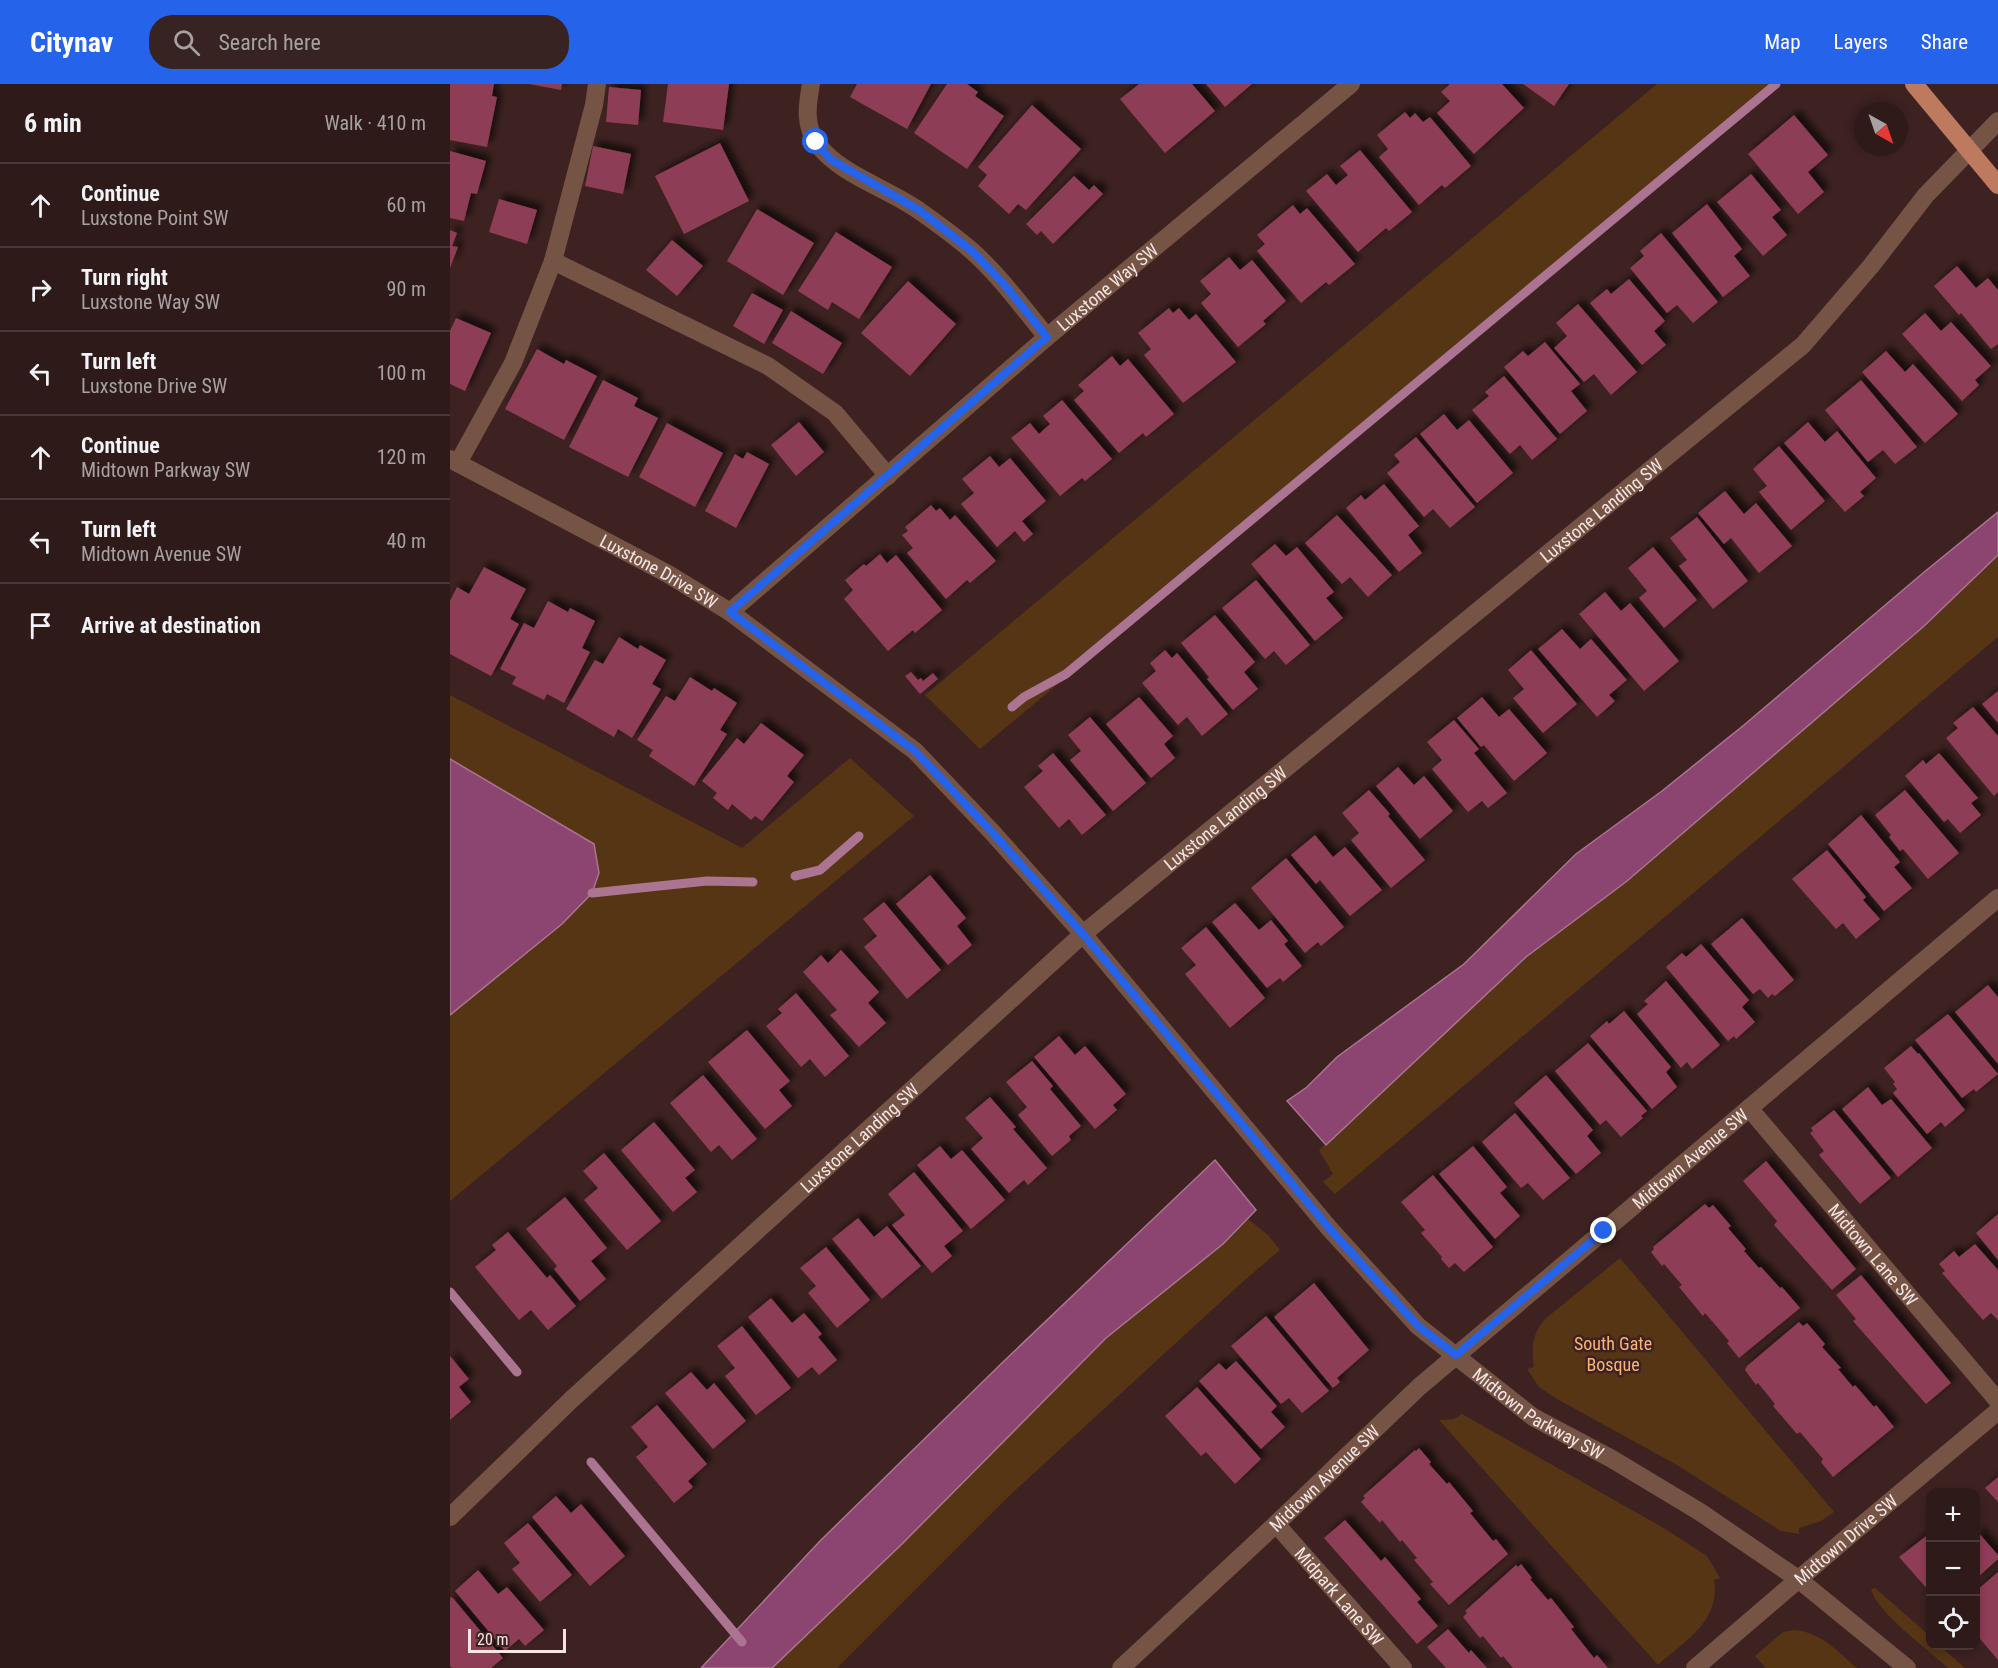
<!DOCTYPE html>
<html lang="en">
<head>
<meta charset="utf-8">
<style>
	body { margin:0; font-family:"Roboto Condensed",sans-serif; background:#362322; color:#f1f3f6 }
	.controls { position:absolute; right:18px; bottom:18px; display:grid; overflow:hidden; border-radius:12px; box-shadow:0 3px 9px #0003 }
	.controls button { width:54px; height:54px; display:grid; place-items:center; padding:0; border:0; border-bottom:2px solid #493838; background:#2e1a19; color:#f1f3f6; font:30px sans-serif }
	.compass { position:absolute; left:1404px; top:18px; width:54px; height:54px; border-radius:50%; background:#2e1a19; box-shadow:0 3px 9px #0003; rotate:140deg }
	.scale { position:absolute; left:18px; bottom:15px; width:98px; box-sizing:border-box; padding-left:6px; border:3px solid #f7e5e3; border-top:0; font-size:16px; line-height:21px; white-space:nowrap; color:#f7e5e3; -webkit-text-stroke:4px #3d2221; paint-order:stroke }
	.stop { position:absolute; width:18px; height:18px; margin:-14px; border:4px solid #2563eb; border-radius:50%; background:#fff }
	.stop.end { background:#2563eb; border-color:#fff; box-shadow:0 2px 6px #0008 }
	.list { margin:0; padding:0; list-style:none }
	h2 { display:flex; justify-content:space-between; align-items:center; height:78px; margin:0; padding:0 24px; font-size:26px }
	h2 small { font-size:20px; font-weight:400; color:#a7a1a2 }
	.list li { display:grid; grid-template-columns:39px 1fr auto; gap:18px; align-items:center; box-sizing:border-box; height:84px; padding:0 24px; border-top:2px solid #493838 }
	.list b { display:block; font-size:22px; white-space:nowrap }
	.list p { margin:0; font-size:20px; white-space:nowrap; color:#a7a1a2 }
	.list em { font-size:20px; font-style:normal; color:#a7a1a2 }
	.icon { flex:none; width:33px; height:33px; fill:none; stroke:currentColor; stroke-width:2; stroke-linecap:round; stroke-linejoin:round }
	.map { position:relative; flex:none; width:1548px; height:1584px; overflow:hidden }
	header { display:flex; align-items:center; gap:36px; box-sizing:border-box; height:84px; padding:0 30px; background:#2563eb; color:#fff }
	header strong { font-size:28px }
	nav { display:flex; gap:33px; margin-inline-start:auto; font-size:21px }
	.search { width:420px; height:54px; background:#362322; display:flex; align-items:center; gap:15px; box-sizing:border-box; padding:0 21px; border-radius:24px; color:#a7a1a2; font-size:22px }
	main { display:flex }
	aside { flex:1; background:#2e1a19 }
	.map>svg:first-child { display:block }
	.green { fill:#563515 }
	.water { fill:#8b4570; stroke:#ab7592; stroke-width:1.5 }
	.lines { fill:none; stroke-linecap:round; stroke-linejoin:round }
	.stream { stroke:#ab7592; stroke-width:9 }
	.building { fill:#8e3e56; filter:url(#shadow) }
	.minor { stroke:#755446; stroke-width:18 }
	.major { stroke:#be7a5f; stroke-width:18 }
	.route { stroke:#2563eb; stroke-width:8 }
	.labels { text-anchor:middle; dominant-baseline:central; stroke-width:5; stroke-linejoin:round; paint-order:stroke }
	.street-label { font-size:18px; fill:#f7e5e3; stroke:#3d2221 }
	.park-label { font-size:18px; fill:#f9b576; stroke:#3d2221 }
</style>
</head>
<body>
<header>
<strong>Citynav</strong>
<div class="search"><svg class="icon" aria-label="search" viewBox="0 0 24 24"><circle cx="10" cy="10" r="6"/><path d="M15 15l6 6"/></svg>Search here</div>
<nav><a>Map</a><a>Layers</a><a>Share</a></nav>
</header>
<main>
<aside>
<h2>6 min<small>Walk · 410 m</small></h2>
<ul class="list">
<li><svg class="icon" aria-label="ahead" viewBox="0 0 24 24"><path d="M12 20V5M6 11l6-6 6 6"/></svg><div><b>Continue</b><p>Luxstone Point SW</p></div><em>60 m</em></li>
<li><svg class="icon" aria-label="right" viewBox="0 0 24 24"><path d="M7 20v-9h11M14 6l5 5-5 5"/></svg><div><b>Turn right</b><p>Luxstone Way SW</p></div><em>90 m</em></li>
<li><svg class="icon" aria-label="left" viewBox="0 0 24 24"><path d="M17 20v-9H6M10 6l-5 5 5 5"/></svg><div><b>Turn left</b><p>Luxstone Drive SW</p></div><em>100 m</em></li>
<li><svg class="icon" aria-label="ahead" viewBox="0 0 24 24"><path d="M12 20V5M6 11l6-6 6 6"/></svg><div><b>Continue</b><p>Midtown Parkway SW</p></div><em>120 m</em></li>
<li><svg class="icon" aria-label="left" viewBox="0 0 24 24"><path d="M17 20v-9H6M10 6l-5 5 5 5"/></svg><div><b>Turn left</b><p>Midtown Avenue SW</p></div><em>40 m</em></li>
<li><svg class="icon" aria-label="arrive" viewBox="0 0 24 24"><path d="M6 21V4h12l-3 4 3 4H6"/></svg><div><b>Arrive at destination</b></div></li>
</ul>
</aside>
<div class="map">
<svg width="1548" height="1584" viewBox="0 0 1548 1584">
	<defs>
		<filter id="shadow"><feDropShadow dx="5.5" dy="-5.5" stdDeviation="3" flood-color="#0009"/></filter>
	</defs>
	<rect width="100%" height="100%" fill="#3d2221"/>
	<path class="green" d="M1207,0H1328L530,665L475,611Z
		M1548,471V553L885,1110L873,1098L883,1090L869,1066L1076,873L1177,797L1473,543Z
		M0,611L292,764L400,674L464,732L0,1117Z
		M798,1135L818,1151L830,1166L788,1202L559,1412L387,1584H322L452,1460L656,1254L773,1160Z
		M1170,1174L1384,1428L1371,1437L1349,1444V1450L1331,1447L1227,1381L1107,1315L1089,1303L1077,1285L1084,1283C1081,1264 1082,1250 1095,1235Z
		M1012,1330L1212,1443L1257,1472L1270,1494L1264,1496C1271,1537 1235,1557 1208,1581L989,1336L1004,1335Z
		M1425,1504L1480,1552V1562H1490L1515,1584H1498C1478,1565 1427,1529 1421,1505Z
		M1344,1546C1371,1548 1387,1567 1407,1584H1316L1305,1572L1333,1548Z"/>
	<path class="water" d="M1548,428V471L1473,543L1177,797L1076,873L876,1061L837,1017L857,1003L887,973L1014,880L1126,770L1212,707L1294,641L1473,489Z
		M0,675L144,760L149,789L142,809L112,840L0,931Z
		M765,1076L806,1126L773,1160L656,1254L452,1460L322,1584H251L370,1457L553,1278Z"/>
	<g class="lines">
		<path class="stream" d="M562,623L574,613L616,590L1326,0
			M345,792L370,786L409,752
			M142,809L257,797L303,798
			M0,1208L67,1288
			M141,1378L292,1558"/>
	</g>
	<path class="building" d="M0,0H44L42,12L47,13L37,63L0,56Z
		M79,0H112L111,6Z
		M218,0H279L273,46L213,38Z
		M407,0H481L457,45L400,13Z
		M497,0H517L528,8L525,12L554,32L517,85L464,49Z
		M689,0H742L765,27L715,69L670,15Z
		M756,0H802L775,23Z
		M1000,0H1052L1074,24L1024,70L987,29L1000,17L991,8Z
		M1073,0H1119L1104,22Z
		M159,3L191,6L188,41L156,38Z
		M582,21L631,65L576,126L568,120L559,130L528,102L537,91L528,83Z
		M955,28L960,34L965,29L973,38L980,33L1021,82L995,104L992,101L969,121L929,73L938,65L927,51Z
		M1344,31L1378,71L1358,88L1374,108L1348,130L1298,70Z
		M270,59L299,117L234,150L205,92Z
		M143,62L181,70L173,110L135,102Z
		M910,66L962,128L939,147L936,144L908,168L856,107L877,90L886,101L898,91L890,82Z
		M0,67L36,77L27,110L21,109L14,137L0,134Z
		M1301,90L1331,126L1322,133L1337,151L1313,172L1267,118Z
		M624,92L639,106L644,101L653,110L603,160L591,147L587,151L576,140Z
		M49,115L87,126L77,160L39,148Z
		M1257,120L1292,165L1284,172L1300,192L1273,213L1222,149Z
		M843,121L850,130L857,124L905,180L879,201L876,198L851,219L807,167L815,160L807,151Z
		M307,125L364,159L333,211L277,177Z
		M0,146L7,149L2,162L8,163L0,184Z
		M386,148L442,183L409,235L382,218L378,226L348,207Z
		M1211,149L1268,218L1243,239L1227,221L1217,229L1180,184L1194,172L1190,167Z
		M222,156L253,182L227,212L196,186Z
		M779,173L790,186L802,176L836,217L813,237L816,240L788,263L751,219L761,210L750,197Z
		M1507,182L1526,204L1538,194L1548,206V260L1541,265L1511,229L1509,231L1484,202Z
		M1179,195L1215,237L1204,247L1216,261L1192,281L1140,219L1157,205L1161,210Z
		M458,197L506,240L460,292L411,249Z
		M302,209L333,226L314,260L283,242Z
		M1128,220L1187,288L1161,311L1144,290L1134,298L1104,264L1117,252L1106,239Z
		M719,224L723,229L729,224L739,236L746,230L786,278L733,319L694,271L701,265L688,249Z
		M341,227L392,259L373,290L322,259Z
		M1475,229L1491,247L1501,238L1541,282L1525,296L1529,301L1512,317L1452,250Z
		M6,234L41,249L15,307L0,300V247Z
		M1095,258L1130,300L1121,307L1137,327L1110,350L1054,283L1073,267L1078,272Z
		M87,265L114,280L116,276L147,292L114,356L55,325Z
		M1436,267L1455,288L1463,280L1508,330L1475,359L1412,288Z
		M662,272L670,282L678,275L724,330L696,353L693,349L669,369L624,316L634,307L628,301Z
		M1054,292L1107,355L1082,376L1070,361L1060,370L1022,326L1039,312L1035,308Z
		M153,296L188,314L184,322L208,334L178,393L119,363Z
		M1411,296L1467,363L1445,380L1433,366L1418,378L1375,326Z
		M612,316L662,375L635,397L632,394L610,412L561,354L580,339L589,350L600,340L593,332Z
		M994,330L1007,346L1019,336L1063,389L1027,419L970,350Z
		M349,338L374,368L346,392L321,361Z
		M1358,338L1375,358L1387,347L1426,394L1410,408L1414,412L1395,428L1334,359Z
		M217,339L273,369L245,423L189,393Z
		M966,353L1025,423L1000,444L983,425L974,433L937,389L950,378L944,371Z
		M1329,362L1375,417L1341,446L1309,408L1317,402L1303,385Z
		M297,368L319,380L286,444L255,427L285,370L293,375Z
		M540,372L549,383L560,374L596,417L572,437L583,450L574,458L565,447L547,463L511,420L524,409L512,395Z
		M934,400L969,442L958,451L972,469L949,488L896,424L911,411L915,416Z
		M1275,407L1294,430L1306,419L1342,462L1309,489L1281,454L1274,460L1248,429Z
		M481,421L486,427L490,424L500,436L505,431L546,477L520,499L517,496L496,515L457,469L463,464L452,451L458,447L455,443Z
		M887,431L942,491L918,513L900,493L892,500L855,459Z
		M1247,433L1298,497L1263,525L1229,482L1237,476L1220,454Z
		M825,460L836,472L847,463L884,508L876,514L893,534L865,557L801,480Z
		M1203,463L1247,516L1214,544L1189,514L1197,507L1178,484Z
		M430,470L437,479L446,471L492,526L465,549L463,546L438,567L394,515L403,506L395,496L414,480L416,482Z
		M34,483L76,505L60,535L69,540L41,592L0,570V517L7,503L19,510Z
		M806,496L860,561L836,581L824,567L815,575L772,524Z
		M1155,508L1171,527L1180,519L1229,577L1194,607L1129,530Z
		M98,517L118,528L120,524L145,537L132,564L140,568L114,619L97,610L94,616L62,600L66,593L50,585L74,539L84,544Z
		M765,531L805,578L794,588L808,605L783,626L757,595L759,593L731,559Z
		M1112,545L1130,565L1141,555L1177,596L1159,611L1165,617L1147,633L1088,565Z
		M169,553L188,565L190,561L216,576L202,600L211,605L182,654L168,645L164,653L116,625L145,576L153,580Z
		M715,566L722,574L727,569L778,630L752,652L737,633L728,641L692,599L706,587L700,579Z
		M1081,566L1127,620L1093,649L1063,614L1074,605L1058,586Z
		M461,588L468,596L471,594L473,597L483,589L488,595L470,610L455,592Z
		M240,593L262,607L264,604L287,619L270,646L277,650L244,702L199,672L203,666L187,656L216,612L225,617Z
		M1548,607V639L1532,620Z
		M689,613L723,652L714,660L725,674L701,694L656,640Z
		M1032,613L1049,633L1059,625L1097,669L1064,697L1034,661L1031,663L1007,634Z
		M1523,623L1548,652V708L1544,712L1496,654L1508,644L1503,639Z
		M640,633L696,699L663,727L620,676L631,667L618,651Z
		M1004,636L1029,665L1024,669L1057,709L1038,724L1032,717L1018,728L982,685L992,676L977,658Z
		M311,639L354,671L337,692L344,698L312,737L305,732L301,736L282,720L278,726L263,714L267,709L252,697L287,654L294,660Z
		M603,669L656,731L632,751L619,735L609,744L574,703L593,687L588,682Z
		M1489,669L1528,714L1521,719L1531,731L1510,749L1498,735L1494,738L1455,692L1473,676L1476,680Z
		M948,683L964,701L974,692L1003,727L970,755L926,702Z
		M919,706L940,730L938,732L975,776L941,804L901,756L909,749L892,729Z
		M1455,706L1509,769L1478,795L1453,765L1450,767L1439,753L1441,751L1425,731Z
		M1411,731L1450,778L1444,783L1462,804L1434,827L1378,760Z
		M865,751L883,773L895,763L932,806L900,832L870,796L866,800L841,771Z
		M1377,766L1416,813L1413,816L1430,835L1406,855L1393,839L1386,845L1342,795Z
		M836,774L894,843L871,862L868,858L855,869L801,804Z
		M480,791L516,834L507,842L522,861L498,881L446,820Z
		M434,818L491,886L457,915L414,863L427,852L413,835Z
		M785,819L809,846L821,836L838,857L834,860L852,882L833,898L830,894L817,904L762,838Z
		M1292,834L1344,896L1325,912L1322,910L1318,914L1310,905L1303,910L1261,860Z
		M756,843L815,914L780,944L735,890L746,881L731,864Z
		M1251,860L1299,916L1292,923L1305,938L1286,955L1284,952L1278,957L1216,883L1232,869L1236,873Z
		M391,866L429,908L418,919L436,939L409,963L380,931L387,926L353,888L371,871L378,879Z
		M1216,897L1270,961L1242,985L1237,978L1231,984L1187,930L1198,920L1194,917Z
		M1538,901L1548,913V980L1505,928Z
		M346,909L399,972L375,993L360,975L351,983L316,942L332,929L328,925Z
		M1174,927L1221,983L1216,988L1227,1003L1202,1025L1140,952L1157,937L1159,940Z
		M1498,930L1548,990L1526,1008L1524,1005L1512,1014L1465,956Z
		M297,946L340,997L329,1006L342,1022L315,1045L258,978Z
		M609,952L625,971L635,962L676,1010L663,1021L667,1026L645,1045L584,973Z
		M1138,959L1197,1027L1191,1032L1193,1034L1171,1053L1156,1036L1150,1041L1105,987Z
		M1461,962L1468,970L1469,969L1515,1026L1495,1043L1491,1038L1477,1050L1443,1009L1447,1005L1443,1000L1445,998L1434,984Z
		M582,977L603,1002L600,1005L631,1042L619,1052L621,1056L602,1072L568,1031L577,1023L556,998Z
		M253,991L307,1055L282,1076L269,1061L261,1068L220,1019Z
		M1096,991L1143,1046L1137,1052L1151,1069L1126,1090L1064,1019Z
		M1418,1003L1432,1021L1441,1015L1482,1064L1448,1093L1392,1025Z
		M540,1013L566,1043L563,1045L597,1084L578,1101L574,1096L559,1109L521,1065L533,1054L515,1034Z
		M1384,1026L1441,1094L1410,1120L1369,1071L1374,1067L1360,1049L1363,1047L1361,1044Z
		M1065,1029L1120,1094L1093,1116L1078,1099L1071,1104L1032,1058Z
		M204,1038L245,1086L235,1094L247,1108L223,1128L171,1066Z
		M490,1062L501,1075L512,1066L555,1116L521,1145L467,1081Z
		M1023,1062L1057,1103L1050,1109L1070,1132L1045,1155L989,1090Z
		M154,1069L211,1137L177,1166L134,1116L148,1104L133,1087Z
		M1316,1077L1406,1185L1382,1206L1324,1141L1327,1137L1293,1097Z
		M464,1088L513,1147L494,1162L502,1172L482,1189L442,1141L455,1131L438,1110Z
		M983,1091L1043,1163L1014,1188L1005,1179L999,1184L991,1175L992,1173L971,1149L975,1146L951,1118Z
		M115,1113L157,1164L141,1177L156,1195L130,1217L104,1185L107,1182L76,1145Z
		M1255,1120L1259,1124L1263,1121L1281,1142L1278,1144L1296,1165L1294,1167L1309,1184L1311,1183L1330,1204L1332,1203L1350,1224L1289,1274L1277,1259L1279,1257L1255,1229L1253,1232L1229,1203L1232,1201L1214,1180L1212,1182L1201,1168L1204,1165L1203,1163Z
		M1548,1130V1176L1526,1149Z
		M408,1134L424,1153L437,1142L471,1182L432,1215L382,1155Z
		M58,1148L97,1194L100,1191L126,1222L98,1246L81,1226L69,1236L25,1183L46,1166L42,1161Z
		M1525,1160L1548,1186V1236L1541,1229L1533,1236L1492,1189L1495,1187L1489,1180L1504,1167L1509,1173Z
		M376,1163L420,1216L387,1244L358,1209L366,1202L350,1184Z
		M1411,1191L1501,1299L1476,1320L1403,1237L1406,1235L1386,1211Z
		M864,1199L919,1266L887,1294L890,1298L883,1304L824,1233Z
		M321,1214L342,1239L354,1229L372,1250L368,1253L387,1276L369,1291L362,1283L348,1294L298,1233Z
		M816,1232L879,1307L852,1329L839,1314L831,1320L781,1262Z
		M1349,1238L1353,1242L1357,1239L1375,1260L1372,1263L1391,1284L1388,1285L1403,1303L1405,1301L1424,1323L1426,1321L1444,1343L1383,1393L1371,1378L1373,1375L1350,1348L1347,1350L1323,1322L1325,1320L1308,1299L1306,1301L1295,1286L1297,1282Z
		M292,1242L341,1304L306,1331L275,1292L285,1284L267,1262Z
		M0,1272L19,1295L9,1303L21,1318L0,1336Z
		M786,1277L827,1322L821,1328L835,1343L811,1365L749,1297L769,1279L776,1286Z
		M241,1288L257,1306L264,1299L296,1337L263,1365L215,1309Z
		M747,1303L811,1375L785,1400L756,1368L751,1372L715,1332Z
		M207,1321L257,1380L238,1397L243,1403L224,1419L186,1373L198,1363L181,1343Z
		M969,1364L981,1378L979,1380L997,1400L999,1398L1023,1427L1020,1429L1043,1457L1046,1455L1058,1470L999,1521L980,1500L983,1498L964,1476L967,1474L952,1456L950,1458L932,1436L930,1439L911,1418L915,1414L913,1412L965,1366L966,1367Z
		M1548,1393V1418L1535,1404Z
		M106,1412L121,1429L131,1420L175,1472L140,1502L82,1433Z
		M895,1436L931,1477L935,1473L971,1515L967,1518L988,1542L967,1560L874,1454Z
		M78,1439L122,1491L90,1518L62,1485L70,1479L54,1459Z
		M1527,1447L1548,1471V1475L1526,1495V1448Z
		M1480,1449V1508L1449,1473Z
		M1071,1480L1082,1494L1080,1495L1098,1516L1101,1514L1124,1543L1121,1545L1144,1574L1147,1571L1158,1584H1063L1053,1572L1051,1574L1033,1552L1030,1554L1013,1533L1017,1529L1015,1527L1066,1481L1068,1483Z
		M28,1486L48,1510L57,1503L94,1546L75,1562L69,1555L55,1567L5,1507Z
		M1548,1488V1576L1526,1550V1507Z
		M2,1513L53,1574L41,1584H2L0,1582V1514Z
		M998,1545L1019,1569L1021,1566L1037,1584H996L977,1563Z"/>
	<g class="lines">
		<g class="minor">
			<path d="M361,0C357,22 354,42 368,61C392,92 440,105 471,128C488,140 506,153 522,167C550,192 573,224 597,253"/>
			<path d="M103,177L318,282L385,329L438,392"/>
			<path id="s1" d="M0,375L218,490L280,528L465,667L542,748L633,850L879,1144L968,1242L1083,1333L1162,1375L1250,1428L1348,1495L1457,1584"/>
			<path d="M8,379L63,279L103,177L144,21L147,0"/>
			<path id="s2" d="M280,528L597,253L901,0"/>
			<path id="s3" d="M1299,1024L1548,1317"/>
			<path id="s4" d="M0,1433L122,1315L633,850L1353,261L1421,182L1476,111L1548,37"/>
			<path id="s5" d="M826,1440L953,1584"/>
			<path id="s6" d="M671,1584L826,1440L969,1303L1548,814"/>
			<path id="s7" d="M1245,1584L1406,1446L1548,1327"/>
		</g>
		<path class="major" d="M1464,0L1548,101"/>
	</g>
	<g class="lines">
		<path class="route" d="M366,58L380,75L469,126L522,167L553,199L597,253L280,528L465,667L542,748L633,850L879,1144L968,1242L1006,1271L1154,1147"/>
	</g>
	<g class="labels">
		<g class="street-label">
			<text stroke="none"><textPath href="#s2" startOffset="498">Luxstone Way SW</textPath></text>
			<text stroke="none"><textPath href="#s4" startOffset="1530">Luxstone Landing SW</textPath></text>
			<text stroke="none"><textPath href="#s1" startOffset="237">Luxstone Drive SW</textPath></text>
			<text stroke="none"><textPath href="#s4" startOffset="1044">Luxstone Landing SW</textPath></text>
			<text stroke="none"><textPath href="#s4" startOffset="558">Luxstone Landing SW</textPath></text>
			<text stroke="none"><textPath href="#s6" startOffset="764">Midtown Avenue SW</textPath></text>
			<text stroke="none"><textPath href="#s3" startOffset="192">Midtown Lane SW</textPath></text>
			<text stroke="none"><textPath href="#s1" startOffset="1464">Midtown Parkway SW</textPath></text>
			<text stroke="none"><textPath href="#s6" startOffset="278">Midtown Avenue SW</textPath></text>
			<text stroke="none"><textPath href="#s7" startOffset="198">Midtown Drive SW</textPath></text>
			<text stroke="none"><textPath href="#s5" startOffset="96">Midpark Lane SW</textPath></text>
		</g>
		<g class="park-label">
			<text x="1163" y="1259">South Gate<tspan x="1163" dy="21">Bosque</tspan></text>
		</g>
	</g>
</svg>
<div class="controls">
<button>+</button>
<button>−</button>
<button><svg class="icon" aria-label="locate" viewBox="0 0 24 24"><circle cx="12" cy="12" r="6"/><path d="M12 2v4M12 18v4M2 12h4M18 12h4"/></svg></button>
</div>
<svg class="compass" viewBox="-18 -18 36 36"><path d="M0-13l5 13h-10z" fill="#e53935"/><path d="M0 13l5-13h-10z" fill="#a7a1a2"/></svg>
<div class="scale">20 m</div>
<div class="stop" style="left:366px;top:58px"></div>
<div class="stop end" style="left:1154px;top:1147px"></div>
</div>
</main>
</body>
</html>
